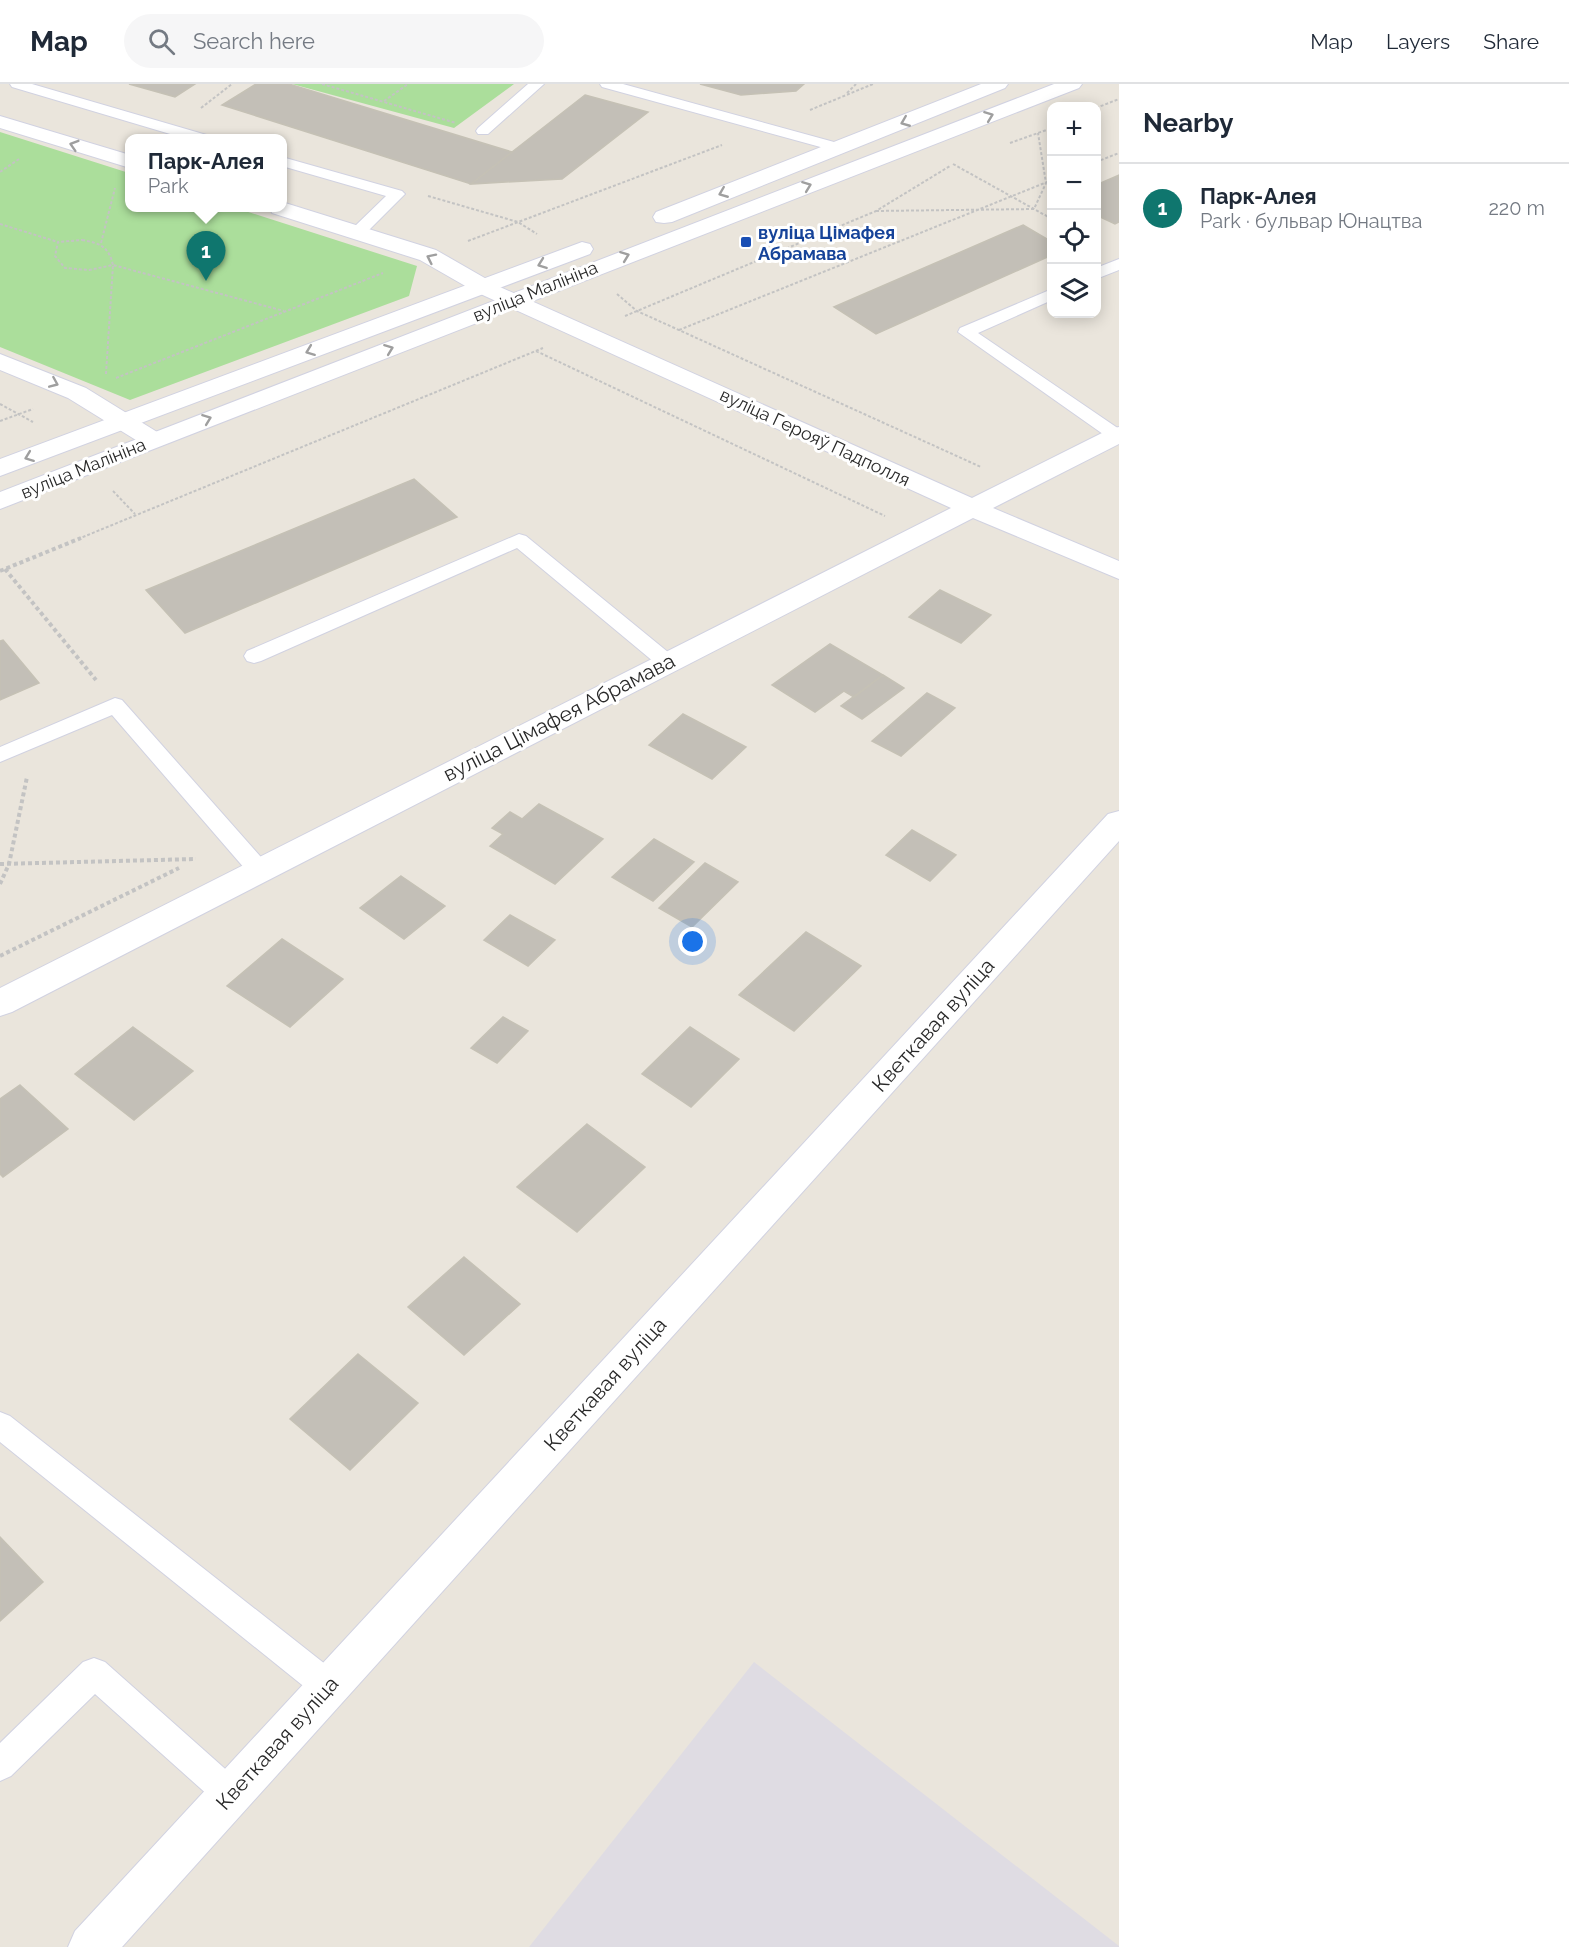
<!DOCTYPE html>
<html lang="en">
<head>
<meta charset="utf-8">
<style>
	body { margin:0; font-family:Raleway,sans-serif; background:#f6f6f7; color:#1f2937 }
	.controls { position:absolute; right:18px; top:18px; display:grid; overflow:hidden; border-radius:12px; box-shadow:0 3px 15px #0003 }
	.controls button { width:54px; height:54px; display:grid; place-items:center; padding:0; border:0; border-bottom:2px solid #e0e1e3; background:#fff; color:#1f2937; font:30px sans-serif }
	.you { position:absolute; left:693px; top:858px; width:21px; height:21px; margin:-15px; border:4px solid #fff; border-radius:50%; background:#1a73e8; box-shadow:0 0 0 9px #1a73e833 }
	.badge { display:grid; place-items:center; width:39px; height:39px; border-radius:50%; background:#0f766e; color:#fff; font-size:20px; font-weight:700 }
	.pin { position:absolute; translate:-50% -50px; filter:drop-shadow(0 2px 3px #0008) }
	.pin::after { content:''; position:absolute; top:32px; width:21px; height:18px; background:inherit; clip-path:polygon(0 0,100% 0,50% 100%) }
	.popup { position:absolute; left:125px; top:50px; width:162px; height:78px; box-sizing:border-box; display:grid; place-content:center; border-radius:12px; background:#fff; filter:drop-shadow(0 2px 4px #0005); font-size:20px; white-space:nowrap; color:#747a83 }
	.popup b { font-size:22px; color:#1f2937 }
	.popup::after { content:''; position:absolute; left:50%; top:100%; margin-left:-12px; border:12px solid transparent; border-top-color:#fff }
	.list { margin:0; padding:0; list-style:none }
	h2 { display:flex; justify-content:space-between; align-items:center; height:78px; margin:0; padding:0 24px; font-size:26px }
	h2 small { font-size:20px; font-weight:400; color:#747a83 }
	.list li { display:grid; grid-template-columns:39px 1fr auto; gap:18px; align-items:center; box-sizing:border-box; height:90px; padding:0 24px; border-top:2px solid #e0e1e3 }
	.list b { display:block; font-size:22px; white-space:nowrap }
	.list p { margin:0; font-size:20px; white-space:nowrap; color:#747a83 }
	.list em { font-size:20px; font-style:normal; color:#747a83 }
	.icon { flex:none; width:33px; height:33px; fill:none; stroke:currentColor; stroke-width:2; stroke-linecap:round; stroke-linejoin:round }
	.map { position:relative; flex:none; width:1119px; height:1863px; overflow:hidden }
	header { display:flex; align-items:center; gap:36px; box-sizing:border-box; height:84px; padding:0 30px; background:#fff; border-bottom:2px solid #e0e1e3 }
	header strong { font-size:28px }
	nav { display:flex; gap:33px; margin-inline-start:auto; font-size:21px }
	.search { width:420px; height:54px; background:#f6f6f7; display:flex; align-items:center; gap:15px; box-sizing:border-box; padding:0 21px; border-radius:33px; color:#747a83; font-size:22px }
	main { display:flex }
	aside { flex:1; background:#fff }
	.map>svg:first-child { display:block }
	.industrial { fill:#dfdce3 }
	.green { fill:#abde9b }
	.building { fill:#c3bfb7; stroke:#c5c1b5; stroke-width:1.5 }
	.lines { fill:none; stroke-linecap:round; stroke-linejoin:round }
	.service-casing { stroke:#d1d2e1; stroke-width:2 }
	.minor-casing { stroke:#d1d2e1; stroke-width:2 }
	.tertiary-casing { stroke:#d1d2e1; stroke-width:2 }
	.secondary-casing { stroke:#d1d2e1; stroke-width:2 }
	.path-far1 { stroke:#c3c3c3; stroke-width:2; stroke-dasharray:3 2; stroke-linecap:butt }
	.path { stroke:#c3c3c3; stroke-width:4; stroke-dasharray:4 3; stroke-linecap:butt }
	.service { fill:#fff; fill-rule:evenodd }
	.minor { fill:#fff; fill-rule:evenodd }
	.tertiary { fill:#fff; fill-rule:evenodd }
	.secondary { fill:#fff; fill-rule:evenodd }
	.oneway { stroke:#9f9f9f }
	.transit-dot { fill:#1a4fb4; stroke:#fff; stroke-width:2 }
	.labels { text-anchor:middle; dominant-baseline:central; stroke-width:6; stroke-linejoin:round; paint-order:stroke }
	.far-transit-label { font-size:18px; font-weight:bold; fill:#164399; stroke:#fff; text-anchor:start }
	.far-street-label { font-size:18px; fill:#292929; stroke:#fff }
	.street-label { font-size:21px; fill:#292929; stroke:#fff }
</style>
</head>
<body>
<header>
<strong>Map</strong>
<div class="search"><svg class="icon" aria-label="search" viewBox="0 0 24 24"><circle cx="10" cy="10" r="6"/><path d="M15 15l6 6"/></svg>Search here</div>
<nav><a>Map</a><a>Layers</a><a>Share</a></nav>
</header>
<main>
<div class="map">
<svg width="1119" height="1863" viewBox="0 0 1119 1863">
	<rect width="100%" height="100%" fill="#eae5dc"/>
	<path class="industrial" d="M754,1578L1119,1862V1863H529Z"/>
	<path class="green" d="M292,0H514L454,44Z
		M0,48L129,89L130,124H236L417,182L409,212L130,316L0,263Z"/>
	<path class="building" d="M129,0H195L175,13Z
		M256,0H289L512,68L471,100L222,21Z
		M700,0H804L796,7L741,11Z
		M585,11L648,28L562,95L471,100Z
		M1119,91V138L1115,140L1096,131V101Z
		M1023,141L1052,158V171L876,250L834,223Z
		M414,395L457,433L185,549L146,506Z
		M940,506L991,531L961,559L909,533Z
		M3,556L39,599L0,616V557Z
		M830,560L883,591L854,613L844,607L815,628L772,601Z
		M883,591L904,604L862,635L841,622Z
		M927,609L955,624L901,672L872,657Z
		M683,630L746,663L712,695L649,661Z
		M539,720L603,755L555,800L490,762L503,750L492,744L510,728L522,735Z
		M912,746L956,771L930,797L886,771Z
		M654,755L694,778L653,817L612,793Z
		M705,779L738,798L692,843L659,824Z
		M401,792L445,822L404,855L360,824Z
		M510,831L555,856L528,882L484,856Z
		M806,848L861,882L794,947L739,911Z
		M282,855L343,895L290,943L227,902Z
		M503,933L528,947L497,979L471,964Z
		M133,943L193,987L134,1036L75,990Z
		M690,943L739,975L691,1023L642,990Z
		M20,1001L68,1045L3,1093L0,1090V1015Z
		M587,1040L645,1083L577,1148L517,1103Z
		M464,1173L520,1220L464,1271L408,1223Z
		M358,1270L418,1319L350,1386L290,1335Z
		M0,1453L43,1498L0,1537Z"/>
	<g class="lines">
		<g class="service-casing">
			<path id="service" d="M10,0H32L210,52L212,55H187L12,3Z
				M528,0H544L488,50H478L476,47L478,44Z
				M600,0H623L845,61L847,64L840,68L835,67L602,3Z
				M282,73L402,107L405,110L364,151H352L350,148L352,145L386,112L282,82Z
				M1119,175V186L1096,195V184Z
				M1052,205V216L978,249L1119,345V356L1110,355L958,248L960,244Z
				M519,450L526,452L674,573L677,578L674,583L667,585L660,583L517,464L261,577L254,579L247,577L244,572L247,567Z
				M115,614L122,616L268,781L271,787L268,793L260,795L252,793L112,631L0,678V663Z
				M0,1328L10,1332L339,1591L343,1602L339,1613L328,1617L317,1613L0,1358Z
				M94,1574L105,1578L241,1699L246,1710L241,1721L230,1726L219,1721L95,1610L11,1692L0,1697V1659L83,1578Z"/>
		</g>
		<g class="minor-casing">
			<path id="minor" d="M482,195L972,414L1110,345L1119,343V360L993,424L1119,477V495L973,434L12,928L0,932V904L951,424L474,207L471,202L474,197Z
				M1119,727V757L122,1863H68L75,1847L1108,730Z"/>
		</g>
		<g class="tertiary-casing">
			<path id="tertiary" d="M0,32L130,71V84L0,44Z
				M282,118L436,166L490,197L493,202L490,207L482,209L474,207L420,176L272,129L270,124H282Z
				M0,270L86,304L162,351L165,356L162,361L153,363L144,361L68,314L0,286Z"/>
		</g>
		<g class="secondary-casing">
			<path id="secondary" d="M981,0H1008L1005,4L672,138L664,139L656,138L653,133L656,128Z
				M1054,0H1082L1079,4L0,425V408Z
				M582,158L590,160L593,165L590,170L0,392V375Z"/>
		</g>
		<path class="path-far1" d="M322,0L456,39
			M847,9L856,0
			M384,17L408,0
			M201,24L232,0
			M1096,24L1119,15
			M810,26L873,0
			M1010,59L1052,44
			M1096,78L1119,69
			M953,80L1052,135
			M0,88L19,75
			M428,112L518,138L537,150
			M876,127L1034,125L1046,99L1038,49
			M0,140L58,158
			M82,156C100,159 109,163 113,181L89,186L65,184L55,172L58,158Z
			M468,157L722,61
			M101,159L115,104
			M617,210L637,227L981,383
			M625,232L876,127L950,82
			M679,246L1052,96
			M536,267L885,432
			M106,290L113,181L284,227
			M116,294L383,189
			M0,320L33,338
			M0,337L33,325
			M113,407L135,430
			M78,455L543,264"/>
		<path class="path" d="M5,485L96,596
			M0,487L81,454
			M0,780L196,775
			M0,800L9,780L27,693
			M0,872L179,784"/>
		<use href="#service" class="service"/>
		<use href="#minor" class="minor"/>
		<use href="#tertiary" class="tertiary"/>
		<use href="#secondary" class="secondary"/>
	</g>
	<defs><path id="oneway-chevron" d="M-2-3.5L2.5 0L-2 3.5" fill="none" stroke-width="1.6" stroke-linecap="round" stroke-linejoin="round" transform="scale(1.5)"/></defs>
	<g class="oneway">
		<use href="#oneway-chevron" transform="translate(989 32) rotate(-21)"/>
		<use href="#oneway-chevron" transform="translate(905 38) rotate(158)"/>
		<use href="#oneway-chevron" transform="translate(74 61) rotate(-163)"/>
		<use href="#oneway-chevron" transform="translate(807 102) rotate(-21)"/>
		<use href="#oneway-chevron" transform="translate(723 109) rotate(158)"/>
		<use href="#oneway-chevron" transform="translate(625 172) rotate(-21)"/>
		<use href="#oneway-chevron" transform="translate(431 174) rotate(-154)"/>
		<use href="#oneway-chevron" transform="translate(542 180) rotate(160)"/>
		<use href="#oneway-chevron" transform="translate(389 265) rotate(-21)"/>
		<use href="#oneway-chevron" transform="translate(310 267) rotate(159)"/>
		<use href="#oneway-chevron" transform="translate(54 299) rotate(23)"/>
		<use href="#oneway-chevron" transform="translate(207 335) rotate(-21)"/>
		<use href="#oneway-chevron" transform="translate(29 373) rotate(159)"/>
	</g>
	<rect class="transit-dot" x="740" y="152" width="12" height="12" rx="3"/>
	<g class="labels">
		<g class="far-transit-label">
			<text x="758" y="148">вуліца Цімафея<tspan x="758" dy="21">Абрамава</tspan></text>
		</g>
		<g class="far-street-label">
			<text transform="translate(535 207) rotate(-22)">вуліца Малініна</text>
			<text transform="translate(815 353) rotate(25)">вуліца Герояў Падполля</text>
			<text transform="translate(83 384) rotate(-22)">вуліца Малініна</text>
		</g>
		<g class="street-label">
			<text transform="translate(559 633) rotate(-27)">вуліца Цімафея Абрамава</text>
			<text transform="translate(933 941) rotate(-48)">Кветкавая вуліца</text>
			<text transform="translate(605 1300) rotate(-48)">Кветкавая вуліца</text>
			<text transform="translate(277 1659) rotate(-48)">Кветкавая вуліца</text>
		</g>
	</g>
</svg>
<div class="controls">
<button>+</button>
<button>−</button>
<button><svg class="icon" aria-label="locate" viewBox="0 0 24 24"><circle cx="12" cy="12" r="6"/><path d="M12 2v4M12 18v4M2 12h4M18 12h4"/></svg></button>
<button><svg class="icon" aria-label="layers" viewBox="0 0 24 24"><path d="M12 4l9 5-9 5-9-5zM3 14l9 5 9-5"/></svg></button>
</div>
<div class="you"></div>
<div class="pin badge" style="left:206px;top:197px">1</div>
<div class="popup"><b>Парк-Алея</b>Park</div>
</div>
<aside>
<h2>Nearby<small></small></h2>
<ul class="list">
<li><span class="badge">1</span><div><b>Парк-Алея</b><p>Park · бульвар Юнацтва</p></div><em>220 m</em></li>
</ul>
</aside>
</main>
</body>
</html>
